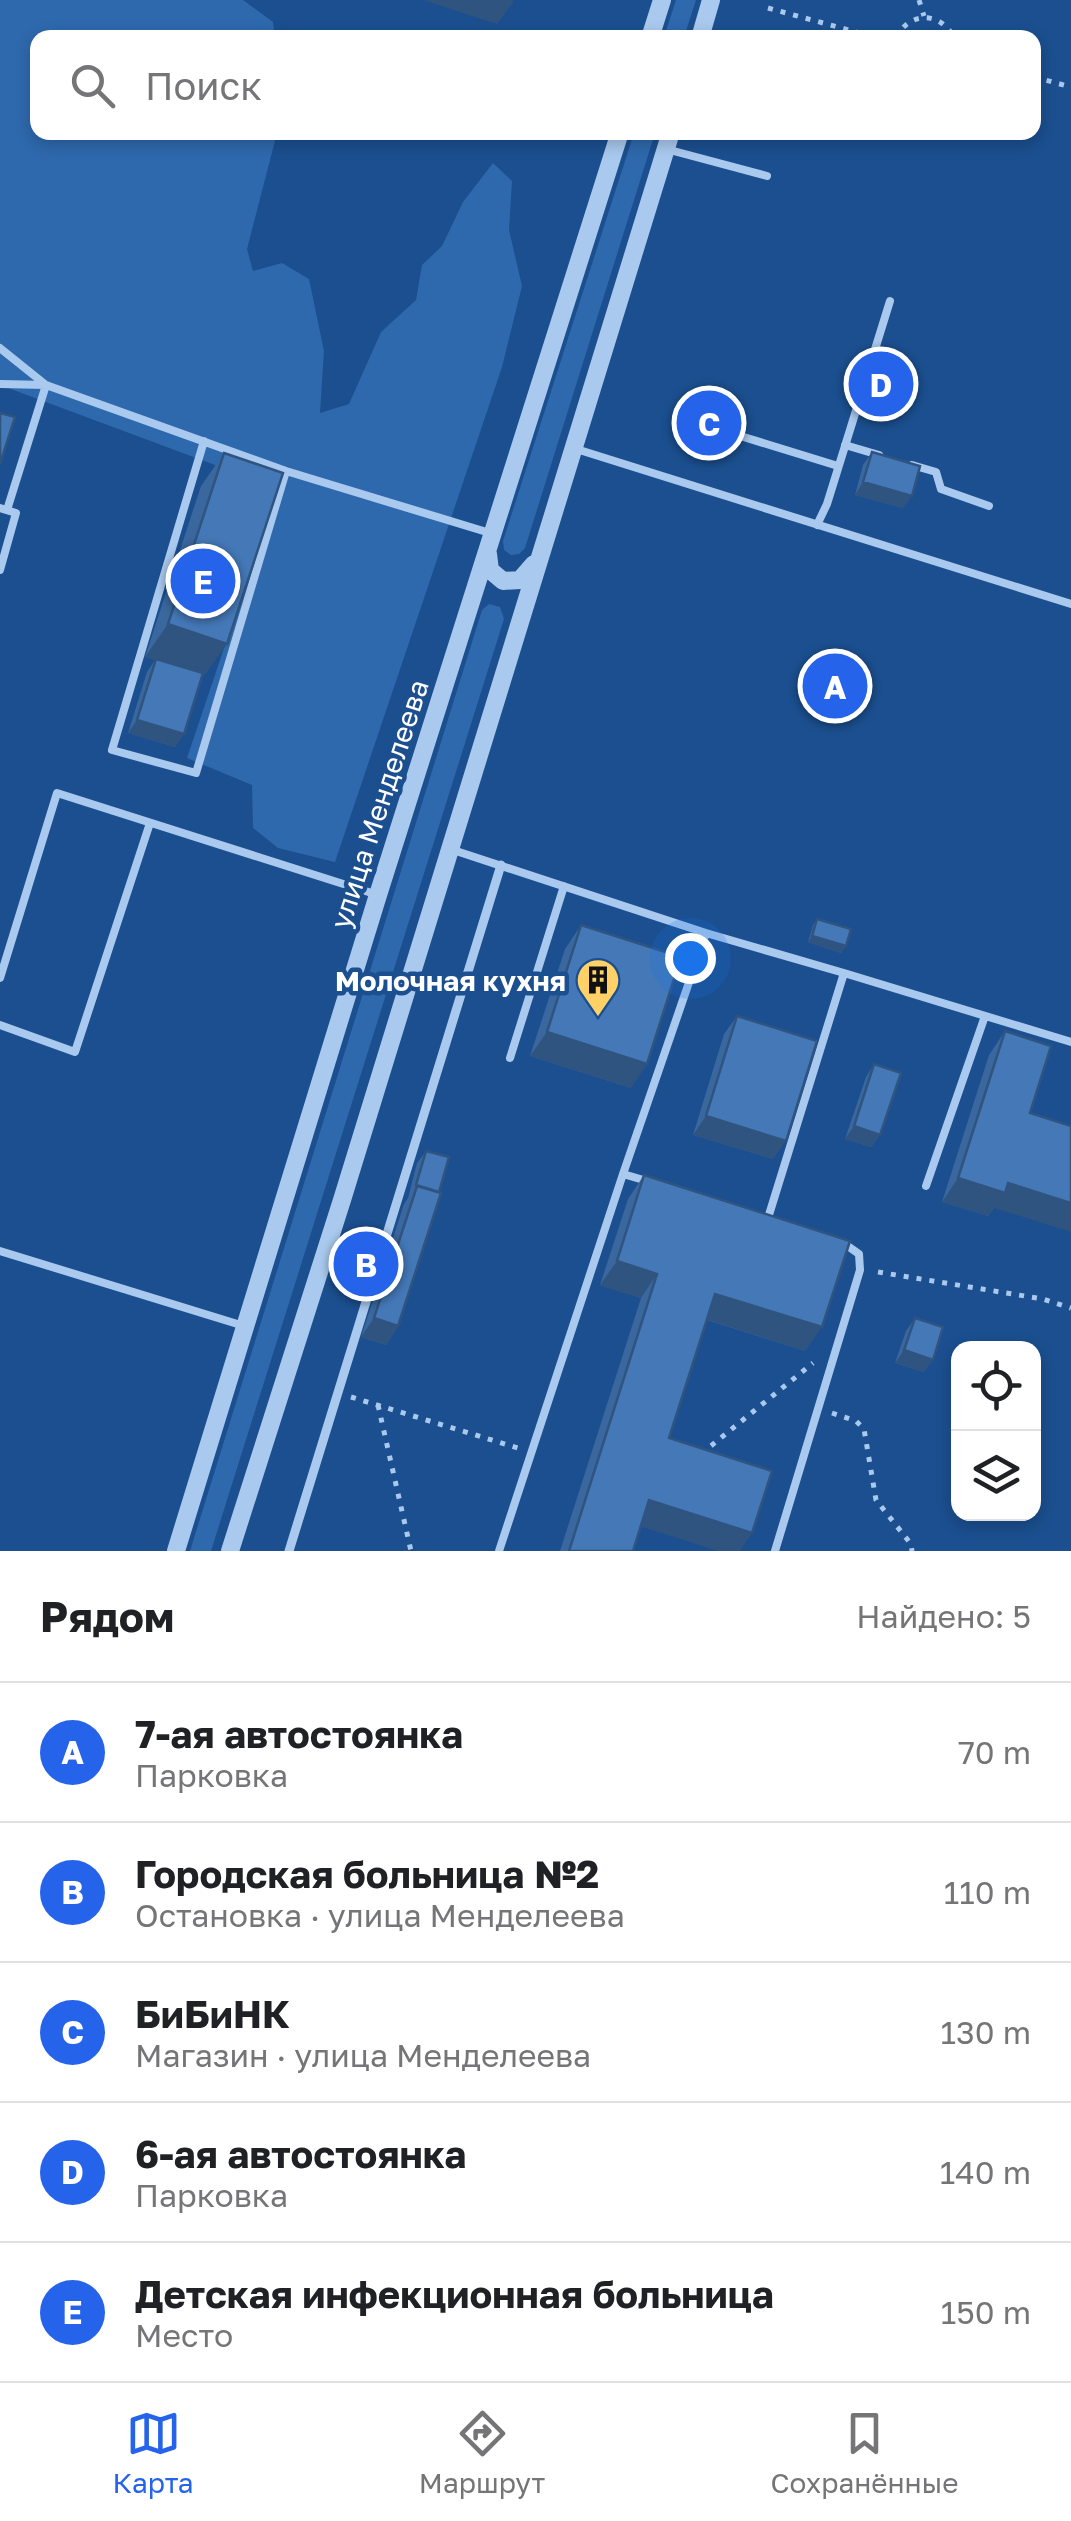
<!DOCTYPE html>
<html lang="ru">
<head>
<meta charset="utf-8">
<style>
	body { margin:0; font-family:"Golos Text",sans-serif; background:#f6f6f6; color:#202124 }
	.controls { position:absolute; right:30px; bottom:30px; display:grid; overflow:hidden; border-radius:20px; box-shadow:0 5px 15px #0003 }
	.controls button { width:90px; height:90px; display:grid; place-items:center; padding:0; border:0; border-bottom:2px solid #e0e0e0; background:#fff; color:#202124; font:50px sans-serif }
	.you { position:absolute; left:690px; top:958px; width:35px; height:35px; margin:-25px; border:8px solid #fff; border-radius:50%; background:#1a73e8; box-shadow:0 0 0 15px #1a73e833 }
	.badge { display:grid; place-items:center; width:65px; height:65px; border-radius:50%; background:#2563eb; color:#fff; font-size:32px; font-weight:700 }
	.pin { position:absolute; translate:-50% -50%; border:5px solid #fff; box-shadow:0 2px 10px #0006 }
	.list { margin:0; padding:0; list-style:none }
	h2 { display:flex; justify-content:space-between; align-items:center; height:130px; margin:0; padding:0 40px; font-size:42px }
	h2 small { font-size:32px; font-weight:400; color:#757577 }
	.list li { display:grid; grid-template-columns:65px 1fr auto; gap:30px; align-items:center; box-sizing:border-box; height:140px; padding:0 40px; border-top:2px solid #e0e0e0 }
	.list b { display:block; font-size:38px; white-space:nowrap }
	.list p { margin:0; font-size:32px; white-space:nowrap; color:#757577 }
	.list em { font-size:32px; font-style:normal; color:#757577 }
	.icon { flex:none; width:55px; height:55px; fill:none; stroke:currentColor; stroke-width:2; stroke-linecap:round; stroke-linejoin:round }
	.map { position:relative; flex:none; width:1071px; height:1551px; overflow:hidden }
	.search { position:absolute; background:#fff; box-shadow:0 5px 15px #0003; left:30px; right:30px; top:30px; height:110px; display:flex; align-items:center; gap:25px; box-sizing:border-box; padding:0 35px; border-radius:20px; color:#757577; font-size:38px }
	.sheet { height:830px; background:#fff }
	nav { display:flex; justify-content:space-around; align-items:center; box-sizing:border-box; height:140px; border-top:2px solid #e0e0e0; background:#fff; font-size:28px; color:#757577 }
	nav a { display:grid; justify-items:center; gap:5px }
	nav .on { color:#2563eb }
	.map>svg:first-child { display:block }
	.green { fill:#2e69ad }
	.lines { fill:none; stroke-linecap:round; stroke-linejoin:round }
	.path { stroke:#a9c9ee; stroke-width:5; stroke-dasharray:5 8; stroke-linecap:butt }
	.service { stroke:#a9c9ee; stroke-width:8 }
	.pedestrian { stroke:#a9c9ee; stroke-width:9 }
	.tertiary { stroke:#a9c9ee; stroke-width:18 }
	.wall { fill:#3a679d }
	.shaded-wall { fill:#305480 }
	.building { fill:#4478b7; stroke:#305480; stroke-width:2.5 }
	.labels { text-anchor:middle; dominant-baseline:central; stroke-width:9; stroke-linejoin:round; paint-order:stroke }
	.street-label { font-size:28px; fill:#fff; stroke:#1b4f8f }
	.poi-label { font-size:28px; font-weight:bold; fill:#fff; stroke:#1b4f8f; text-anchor:end }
</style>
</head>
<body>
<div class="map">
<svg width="1071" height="1551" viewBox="0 0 1071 1551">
	<rect width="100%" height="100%" fill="#1b4f8f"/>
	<path class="green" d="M0,0H243L273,22L275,37L38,38V132L277,133L247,249L253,271L282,263L309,279L324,351L320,413L349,404L381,332L416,300L422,265L442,246L463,202L493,163L512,181L509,230L522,286L502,367L335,862L278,848L253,828L252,785L187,758L253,562L274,487L0,385Z
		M676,0H696L684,37H664Z
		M634,133H655L525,548L519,554L511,555L504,550L503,541Z
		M489,604L500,607L504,619L211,1551H190L482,610Z"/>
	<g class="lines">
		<path class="path" d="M919,0L924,16
			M768,8L878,38
			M896,38C909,11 941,11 954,38
			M1034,77L1071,87
			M878,1272L1043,1299L1071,1308
			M351,1397L518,1448
			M378,1405L411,1551
			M832,1413L856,1421L864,1429L876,1500L911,1544L912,1551
			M701,1454L813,1363"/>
		<path class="service" d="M666,149L767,176
			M0,348L46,385L7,510
			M0,384L46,385L286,471L490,533
			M724,431L838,466
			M204,441L112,750L196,773L286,471
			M845,445L879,455
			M573,448L1071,604
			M912,465L936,472L941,489L989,506
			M0,508L16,513L0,570
			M817,525L827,504L890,301
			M453,850L706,933L623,1174L647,1181
			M706,933L844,973L768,1218
			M844,973L1071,1042
			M0,978L57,793L378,895
			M0,1025L75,1052L150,823
			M510,1058L564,886
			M926,1186L985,1016
			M0,1251L244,1326
			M499,1551L623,1174
			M775,1551L860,1270L859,1254L842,1242"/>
		<path class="pedestrian" d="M289,1551L501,865"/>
		<path class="tertiary" d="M650,38L662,0
			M700,38L711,0
			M488,554L490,570L503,581L520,580L534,564
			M176,1551L378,895L620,132
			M230,1551L342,1200L671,132"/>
	</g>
	<path class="wall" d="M710,388L706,450L687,443L701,401Z
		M872,452L903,508L855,495L863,465Z
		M224,453L204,676L202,675L175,747L128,733L147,672L155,660L145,657L201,486Z
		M817,919L846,946L841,953L808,942L813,925Z
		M581,925L631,1088L530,1056L565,949Z
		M737,1016L773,1159L693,1135L724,1034Z
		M1005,1031L1030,1113L994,1208L988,1216L942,1202L989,1055Z
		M874,1064L880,1135L871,1147L845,1139L866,1077Z
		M426,1151L398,1326L386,1345L361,1337L404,1204L408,1198L417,1163Z
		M644,1175L805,1351L707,1320L633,1551H560L641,1298L600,1285L628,1199Z
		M915,1318L924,1372L895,1363L906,1331Z"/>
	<path class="shaded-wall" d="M423,0H512L514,1L497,24Z
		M695,431L715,437L706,450L687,443Z
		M863,482L912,496L903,508L855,495Z
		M168,624L227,644L204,676L145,657Z
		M137,720L184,734L175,747L128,733Z
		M812,936L846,946L841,953L808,942Z
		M547,1032L647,1064L631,1088L530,1056Z
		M706,1116L786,1141L773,1159L693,1135Z
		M854,1126L880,1135L871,1147L845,1139Z
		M958,1178L1008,1183L1071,1203V1232L994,1208L988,1216L942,1202Z
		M617,1261L657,1274L641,1298L600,1285Z
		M715,1294L822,1327L805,1351L699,1317Z
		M374,1318L398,1326L386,1345L361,1337Z
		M904,1350L933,1360L924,1372L895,1363Z
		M649,1500L752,1533L740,1551H718L633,1524Z"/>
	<path class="building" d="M710,388L729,394L715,437L695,431Z
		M0,413L15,417L0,464Z
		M872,452L920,466L912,496L863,482Z
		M224,453L283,473L227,644L168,624Z
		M156,659L203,673L184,734L137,720Z
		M817,919L851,929L846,946L812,936Z
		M581,925L681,957L647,1064L547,1032Z
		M737,1016L817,1041L786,1141L706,1116Z
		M1005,1031L1051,1046L1030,1113L1071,1126V1203L1008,1183L1005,1193L958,1178Z
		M874,1064L901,1073L880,1135L854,1126Z
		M426,1151L449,1157L439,1192L416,1185Z
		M644,1175L850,1241L822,1327L715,1294L669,1438L772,1471L752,1533L649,1500L633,1551H569L657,1274L617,1261Z
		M417,1186L441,1193L398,1326L374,1318Z
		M915,1318L943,1327L933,1360L904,1350Z"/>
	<defs>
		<g id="building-pin" transform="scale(2.25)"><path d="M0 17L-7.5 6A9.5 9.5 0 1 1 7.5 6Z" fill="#ffd166" stroke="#1b4f8f"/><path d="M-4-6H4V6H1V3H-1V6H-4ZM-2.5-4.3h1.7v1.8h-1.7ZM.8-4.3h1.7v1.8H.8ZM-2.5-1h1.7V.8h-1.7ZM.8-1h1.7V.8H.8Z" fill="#111"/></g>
	</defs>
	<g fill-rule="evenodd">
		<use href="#building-pin" x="598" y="980"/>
	</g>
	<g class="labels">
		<g class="street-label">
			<text transform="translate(379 804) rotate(-72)">улица Менделеева</text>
		</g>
		<g class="poi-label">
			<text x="566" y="980">Молочная кухня</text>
		</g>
	</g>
</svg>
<div class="controls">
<button><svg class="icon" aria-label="locate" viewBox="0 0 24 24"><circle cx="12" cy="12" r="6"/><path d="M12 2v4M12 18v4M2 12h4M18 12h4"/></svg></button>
<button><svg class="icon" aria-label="layers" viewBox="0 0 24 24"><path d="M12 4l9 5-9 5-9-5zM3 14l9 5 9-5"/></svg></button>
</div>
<div class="you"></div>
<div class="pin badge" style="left:835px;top:686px">A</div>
<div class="pin badge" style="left:366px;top:1264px">B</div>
<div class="pin badge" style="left:709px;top:423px">C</div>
<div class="pin badge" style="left:881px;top:384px">D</div>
<div class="pin badge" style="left:203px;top:581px">E</div>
<div class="search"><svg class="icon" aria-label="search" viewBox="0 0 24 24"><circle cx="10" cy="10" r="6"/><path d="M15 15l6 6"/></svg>Поиск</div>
</div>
<section class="sheet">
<h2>Рядом<small>Найдено: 5</small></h2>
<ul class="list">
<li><span class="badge">A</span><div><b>7-ая автостоянка</b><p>Парковка</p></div><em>70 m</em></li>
<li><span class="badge">B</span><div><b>Городская больница №2</b><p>Остановка · улица Менделеева</p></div><em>110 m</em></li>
<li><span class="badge">C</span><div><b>БиБиНК</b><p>Магазин · улица Менделеева</p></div><em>130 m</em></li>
<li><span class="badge">D</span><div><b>6-ая автостоянка</b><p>Парковка</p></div><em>140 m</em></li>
<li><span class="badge">E</span><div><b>Детская инфекционная больница</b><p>Место</p></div><em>150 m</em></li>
</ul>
</section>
<nav>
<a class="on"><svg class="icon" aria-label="map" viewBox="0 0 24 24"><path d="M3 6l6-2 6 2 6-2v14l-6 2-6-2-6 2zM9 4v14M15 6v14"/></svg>Карта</a>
<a><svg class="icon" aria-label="directions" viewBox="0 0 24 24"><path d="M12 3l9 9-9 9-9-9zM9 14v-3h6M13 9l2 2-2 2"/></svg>Маршрут</a>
<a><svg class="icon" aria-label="saved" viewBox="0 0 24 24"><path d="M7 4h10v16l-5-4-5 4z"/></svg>Сохранённые</a>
</nav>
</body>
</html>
